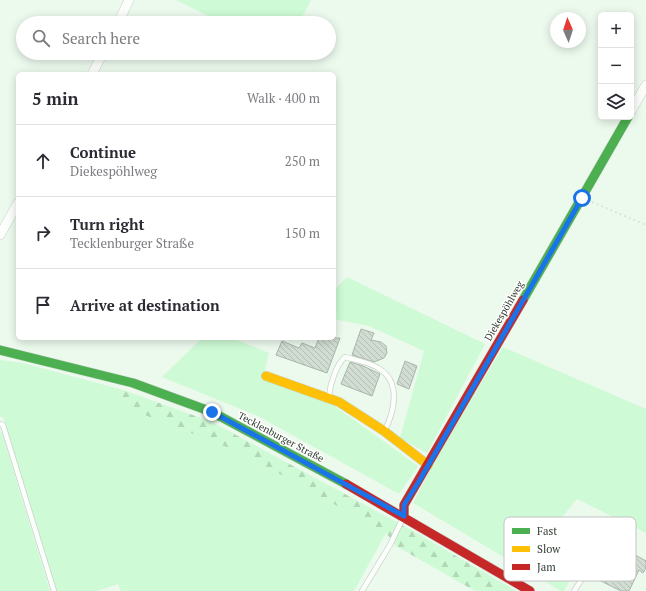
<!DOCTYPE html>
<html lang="en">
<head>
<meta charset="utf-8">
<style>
	body { margin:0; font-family:"PT Serif",serif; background:#f2f2f3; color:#2b2b33 }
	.controls { position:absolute; right:12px; top:12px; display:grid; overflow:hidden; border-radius:6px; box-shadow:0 2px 10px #0003 }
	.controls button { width:36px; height:36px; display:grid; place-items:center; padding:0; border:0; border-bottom:1px solid #e1e1e2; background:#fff; color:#2b2b33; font:20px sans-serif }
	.compass { position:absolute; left:550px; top:12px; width:36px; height:36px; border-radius:50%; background:#fff; box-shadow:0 2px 10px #0003; rotate:357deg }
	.stop { position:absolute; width:12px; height:12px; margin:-9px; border:3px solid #1a73e8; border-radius:50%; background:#fff }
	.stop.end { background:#1a73e8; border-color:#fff; box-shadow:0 1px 4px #0008 }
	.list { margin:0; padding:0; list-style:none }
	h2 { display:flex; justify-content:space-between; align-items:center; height:52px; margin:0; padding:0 16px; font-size:17px }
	h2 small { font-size:13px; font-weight:400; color:#7c7c81 }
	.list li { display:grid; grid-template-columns:26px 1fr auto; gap:12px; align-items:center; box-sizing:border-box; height:72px; padding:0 16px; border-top:1px solid #e1e1e2 }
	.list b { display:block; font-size:15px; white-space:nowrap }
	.list p { margin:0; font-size:13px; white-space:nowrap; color:#7c7c81 }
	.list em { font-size:13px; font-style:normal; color:#7c7c81 }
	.icon { flex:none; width:22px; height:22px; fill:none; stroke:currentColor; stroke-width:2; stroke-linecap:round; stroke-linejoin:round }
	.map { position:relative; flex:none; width:646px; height:591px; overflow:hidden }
	.search { position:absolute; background:#fff; box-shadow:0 2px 10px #0003; left:16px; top:16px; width:320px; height:44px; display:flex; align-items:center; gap:10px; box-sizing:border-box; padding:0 14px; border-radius:22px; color:#7c7c81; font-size:15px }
	.panel { position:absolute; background:#fff; box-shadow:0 2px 10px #0003; left:16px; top:72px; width:320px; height:268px; border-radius:6px }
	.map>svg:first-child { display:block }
	.grass { fill:#cefad5 }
	.forest { fill:url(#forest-firs) }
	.building { fill:url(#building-back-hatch); stroke:#a9b5ab }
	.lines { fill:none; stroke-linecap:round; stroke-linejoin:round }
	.lane-casing { stroke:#c7d3c9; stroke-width:6 }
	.street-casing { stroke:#c7d3c9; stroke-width:10 }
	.fast-casing { stroke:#c7d3c9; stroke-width:10 }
	.slow-casing { stroke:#c7d3c9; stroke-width:10 }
	.jam-casing { stroke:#c7d3c9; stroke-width:10 }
	.path { stroke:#dfe3df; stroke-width:2; stroke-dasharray:2 3; stroke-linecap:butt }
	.lane { stroke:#fcfefc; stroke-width:4.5 }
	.street { stroke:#fcfefc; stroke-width:9 }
	.fast { stroke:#4caf50; stroke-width:9 }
	.slow { stroke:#ffc107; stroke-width:9 }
	.jam { stroke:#c62828; stroke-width:9 }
	.route { stroke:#1a73e8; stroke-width:5 }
	.labels { text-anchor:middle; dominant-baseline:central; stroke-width:3; stroke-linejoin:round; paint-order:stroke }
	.street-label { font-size:10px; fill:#303c32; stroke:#fff }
	.key { fill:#fff; stroke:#c1c4c2; stroke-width:1 }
	.key-label { font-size:11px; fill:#303c32 }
</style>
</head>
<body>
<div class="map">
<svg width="646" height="591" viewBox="0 0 646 591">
	<defs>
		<pattern id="forest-firs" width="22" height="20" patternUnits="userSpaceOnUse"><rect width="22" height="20" fill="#cefad5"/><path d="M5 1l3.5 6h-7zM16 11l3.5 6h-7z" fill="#b1d7b7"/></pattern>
		<pattern id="building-back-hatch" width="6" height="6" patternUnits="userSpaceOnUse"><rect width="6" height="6" fill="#d1dcd2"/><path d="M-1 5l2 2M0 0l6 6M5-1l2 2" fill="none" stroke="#b4beb5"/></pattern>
	</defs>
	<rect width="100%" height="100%" fill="#ecf9ed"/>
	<path class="grass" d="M176,0H311L299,23H223Z
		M347,277L485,344L427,453L400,438L424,351L369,326L334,319V290Z
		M202,338H232L269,353L263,378L329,402L418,466L399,494L260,417L162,377Z
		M503,347L646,409V533L577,499L535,550L573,574L564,591H561L413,503L441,449Z
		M0,360L23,363L123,390L119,405L242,453L386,533L354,591H121L118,584L97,591H56L3,417H0Z
		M0,431L2,433L50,591H0Z"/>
	<path class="forest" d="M123,390L212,422L413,531L516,591H475L396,546L386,533L242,453L119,405Z"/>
	<path class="building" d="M361,329L374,333L371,340L381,342L386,346L387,353L384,358L374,362L352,355Z
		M319,338H340L327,373L276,355L282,341L299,348L302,343L315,348Z
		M405,361L417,366L409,389L397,384Z
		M350,362L363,366L380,374L372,396L341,384Z
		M614,543L646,561V568L643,573L639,570L629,591H621L589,575L598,562L602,565L604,563L631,576L635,575L634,570L607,556Z"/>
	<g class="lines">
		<g class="lane-casing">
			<path id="lane" d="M329,397C330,384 336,365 345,357C355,360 369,362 378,368C401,381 395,410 385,430
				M0,424L3,425L54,591
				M362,591L390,545L403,518
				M574,591L596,558H603L632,573"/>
		</g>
		<g class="street-casing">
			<path id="street" d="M118,23L129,0
				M92,74L103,53
				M631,111L646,85
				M0,235L18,203"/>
		</g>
		<g class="fast-casing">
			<path id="fast" d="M523,300L628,117
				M0,350L133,383L212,412L346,484"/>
		</g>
		<g class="slow-casing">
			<path id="slow" d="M266,376L339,402L384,431L428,465"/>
		</g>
		<g class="jam-casing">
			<path id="jam" d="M346,484L530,591
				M404,516V505L523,300"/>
		</g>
		<path class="path" d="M592,202L646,225"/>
		<use href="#lane" class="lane"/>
		<use href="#street" class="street"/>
		<use href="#fast" class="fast"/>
		<use href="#slow" class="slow"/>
		<use href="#jam" class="jam"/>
	</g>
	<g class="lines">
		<path class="route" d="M212,412L404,516V505L418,483L582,198"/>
	</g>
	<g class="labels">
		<g class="street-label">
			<text transform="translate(504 311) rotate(-60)">Diekespöhlweg</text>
			<text transform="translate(281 437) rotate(28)">Tecklenburger Straße</text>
		</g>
	</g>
	<rect x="504" y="517" width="132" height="64" rx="6" class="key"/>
	<rect x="512" y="528" width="18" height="6" fill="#4caf50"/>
	<rect x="512" y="546" width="18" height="6" fill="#ffc107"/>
	<rect x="512" y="564" width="18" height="6" fill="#c62828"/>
	<g class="key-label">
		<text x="537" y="535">Fast</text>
		<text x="537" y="553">Slow</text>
		<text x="537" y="571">Jam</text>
	</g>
</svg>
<div class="controls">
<button>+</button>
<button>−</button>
<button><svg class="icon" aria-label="layers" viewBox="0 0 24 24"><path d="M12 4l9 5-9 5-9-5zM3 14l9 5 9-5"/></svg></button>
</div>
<svg class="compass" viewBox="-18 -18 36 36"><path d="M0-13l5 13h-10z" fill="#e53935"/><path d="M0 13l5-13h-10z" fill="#7c7c81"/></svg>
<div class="stop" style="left:582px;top:198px"></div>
<div class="stop end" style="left:212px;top:412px"></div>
<div class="search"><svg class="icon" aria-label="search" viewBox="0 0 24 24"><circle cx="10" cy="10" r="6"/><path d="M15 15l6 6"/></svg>Search here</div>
<section class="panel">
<h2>5 min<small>Walk · 400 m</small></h2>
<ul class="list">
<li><svg class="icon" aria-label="ahead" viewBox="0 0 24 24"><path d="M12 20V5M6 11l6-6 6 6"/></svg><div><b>Continue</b><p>Diekespöhlweg</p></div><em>250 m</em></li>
<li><svg class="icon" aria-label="right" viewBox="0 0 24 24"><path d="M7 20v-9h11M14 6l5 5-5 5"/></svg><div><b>Turn right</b><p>Tecklenburger Straße</p></div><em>150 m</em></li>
<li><svg class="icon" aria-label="arrive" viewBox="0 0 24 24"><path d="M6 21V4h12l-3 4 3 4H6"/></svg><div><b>Arrive at destination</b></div></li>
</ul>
</section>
</div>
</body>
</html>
